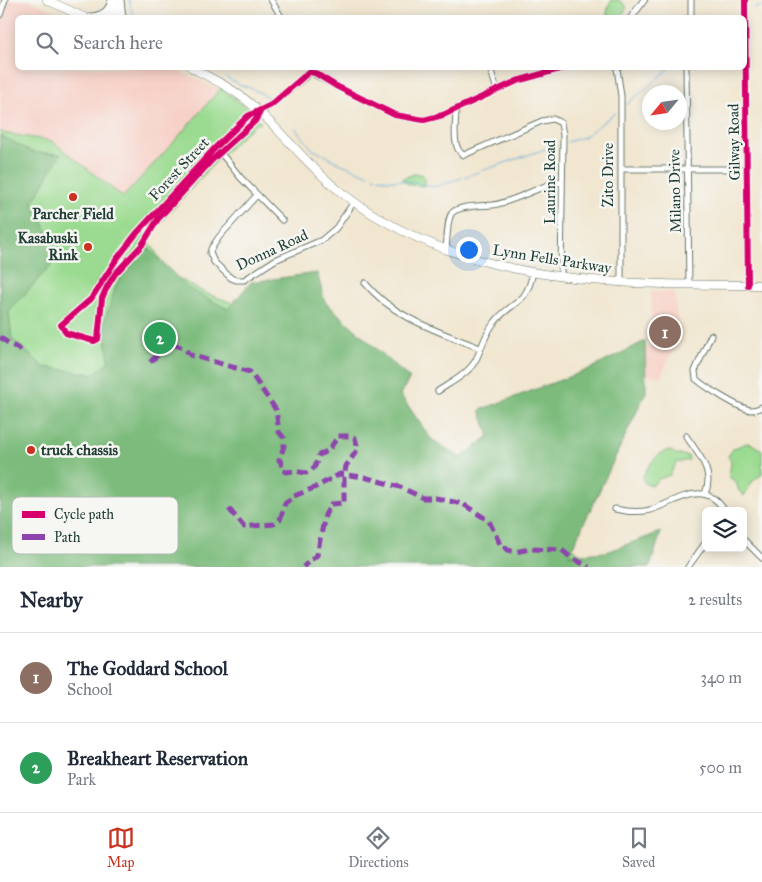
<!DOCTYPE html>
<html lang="en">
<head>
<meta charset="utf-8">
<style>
	body { margin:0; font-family:"IM FELL Great Primer",serif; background:#f2f2f3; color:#1f2937 }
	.controls { position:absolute; right:15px; bottom:15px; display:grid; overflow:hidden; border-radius:8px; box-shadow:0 2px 12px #0003 }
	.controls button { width:45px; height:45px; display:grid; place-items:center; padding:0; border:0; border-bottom:1px solid #e0e1e3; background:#fff; color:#1f2937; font:25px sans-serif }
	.compass { position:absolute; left:642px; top:85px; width:45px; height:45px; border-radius:50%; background:#fff; box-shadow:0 2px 12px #0003; rotate:241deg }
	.you { position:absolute; left:468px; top:249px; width:18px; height:18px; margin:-12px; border:4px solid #fff; border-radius:50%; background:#1a73e8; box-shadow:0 0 0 8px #1a73e833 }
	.badge { display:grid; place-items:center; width:32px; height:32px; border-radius:50%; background:#c8321e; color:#fff; font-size:16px; font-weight:700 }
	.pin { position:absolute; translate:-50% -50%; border:2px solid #fff; box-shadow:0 1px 5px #0006 }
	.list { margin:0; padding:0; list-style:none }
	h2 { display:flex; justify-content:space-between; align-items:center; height:65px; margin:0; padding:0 20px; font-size:21px }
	h2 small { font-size:16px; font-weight:400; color:#747a83 }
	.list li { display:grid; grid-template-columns:32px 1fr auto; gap:15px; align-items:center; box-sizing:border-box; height:90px; padding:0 20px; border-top:1px solid #e0e1e3 }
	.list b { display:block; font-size:19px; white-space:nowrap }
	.list p { margin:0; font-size:16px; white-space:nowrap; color:#747a83 }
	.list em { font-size:16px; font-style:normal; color:#747a83 }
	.icon { flex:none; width:28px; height:28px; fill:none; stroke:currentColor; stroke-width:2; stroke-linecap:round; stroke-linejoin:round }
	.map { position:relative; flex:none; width:762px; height:567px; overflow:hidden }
	.search { position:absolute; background:#fff; box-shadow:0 2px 12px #0003; left:15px; right:15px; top:15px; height:55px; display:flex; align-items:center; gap:12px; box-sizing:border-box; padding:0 18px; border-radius:8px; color:#747a83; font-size:19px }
	.sheet { height:245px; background:#fff }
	nav { display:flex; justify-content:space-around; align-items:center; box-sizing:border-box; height:70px; border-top:1px solid #e0e1e3; background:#fff; font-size:14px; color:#747a83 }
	nav a { display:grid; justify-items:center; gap:2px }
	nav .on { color:#c8321e }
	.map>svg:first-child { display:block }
	.built { fill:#f7d1c7 }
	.green { fill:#9bdb91; stroke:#5d8c62 }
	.forest { fill:#7cbb7b; stroke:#4e7c58 }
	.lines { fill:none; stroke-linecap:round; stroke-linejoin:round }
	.stream { stroke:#5facd9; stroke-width:1 }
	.minor-casing { stroke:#68786b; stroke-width:7 }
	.tertiary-casing { stroke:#68786b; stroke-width:8 }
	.primary-casing { stroke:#68786b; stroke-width:9 }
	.trunk-casing { stroke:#68786b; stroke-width:11 }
	.minor { stroke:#fff; stroke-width:5 }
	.tertiary { stroke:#fff; stroke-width:6 }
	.primary { stroke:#fff; stroke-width:8 }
	.trunk { stroke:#fff; stroke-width:9 }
	.quiet { stroke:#8e44ad; stroke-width:5; stroke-dasharray:10 5; stroke-linecap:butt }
	.cycleway-casing { stroke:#f6f6f2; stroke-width:9 }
	.cycleway { stroke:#d6006c; stroke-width:6 }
	.poi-dot { fill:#c8321e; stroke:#f6f6f2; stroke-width:2 }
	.labels { text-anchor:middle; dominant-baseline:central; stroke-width:5; stroke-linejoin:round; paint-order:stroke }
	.street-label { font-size:15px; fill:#1f3d34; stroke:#f6f6f2 }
	.poi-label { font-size:15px; font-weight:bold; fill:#1f3d34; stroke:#f6f6f2 }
	.key { fill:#f6f6f2; stroke:#b6beb9; stroke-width:1 }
	.key-label { font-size:14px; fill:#1f3d34 }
</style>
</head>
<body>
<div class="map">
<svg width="762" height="567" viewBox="0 0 762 567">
	<rect width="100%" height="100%" fill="#f6f6f2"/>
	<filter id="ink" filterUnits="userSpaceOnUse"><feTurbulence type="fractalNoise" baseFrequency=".02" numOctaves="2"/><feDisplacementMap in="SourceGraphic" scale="10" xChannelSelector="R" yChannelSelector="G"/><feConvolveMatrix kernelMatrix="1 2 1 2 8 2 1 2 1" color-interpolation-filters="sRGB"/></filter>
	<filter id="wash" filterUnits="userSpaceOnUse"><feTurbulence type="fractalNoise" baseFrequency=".0096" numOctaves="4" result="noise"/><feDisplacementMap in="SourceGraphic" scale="20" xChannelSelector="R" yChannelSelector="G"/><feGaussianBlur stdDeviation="1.12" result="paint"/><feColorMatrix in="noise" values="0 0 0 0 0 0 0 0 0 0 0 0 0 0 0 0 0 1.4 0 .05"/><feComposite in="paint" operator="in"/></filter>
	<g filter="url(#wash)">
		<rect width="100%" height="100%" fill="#f1e6d0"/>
		<path class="built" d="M9,0H29L68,17L18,18V68H172L206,84L221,88L172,144L123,197L52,141L3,133L0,130V27Z
			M651,292H674L676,306L679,338L660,377L632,373L635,347H653Z"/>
		<path class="green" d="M612,0H619L627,7L621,17H606L609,4Z
			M221,88L245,106L261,123L255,124C229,147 205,172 182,199C170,212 157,224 149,241L168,272L203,292L230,302L268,332L588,559L0,567V130L3,133L52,141L123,197L172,144Z
			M414,174H422L425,177V186L410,185L403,181V178Z
			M747,443L752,444L762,450V474L753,481L744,496L739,491L736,482L729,477C729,468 734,464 728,456L734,448Z
			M669,450L676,454L688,456L689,460L676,463L670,475L659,479L653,485L646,484L642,479C647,467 656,453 669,450Z"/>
		<path class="forest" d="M0,135L32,152L61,154L33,202L59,256L9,312L12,339L44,367L94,374L109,361L104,323L117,283L147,247L189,289L228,309L251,282L317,273L325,302L410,379L400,394L431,439L461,458L489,436L480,410L590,369L645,341L646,392L569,555L606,552L661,532L650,567H0Z"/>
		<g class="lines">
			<path class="stream" d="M129,0L134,18
				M755,8L762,6
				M736,18L739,16
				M226,77C239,87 257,87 269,99
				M626,105L670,68
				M295,128L313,150L321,153L339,163L369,175
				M567,142L584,137L615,113
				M374,177L388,180L411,181L433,187L438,186L557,145"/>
		</g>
	</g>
	<g filter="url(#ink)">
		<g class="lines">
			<g class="minor-casing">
				<path id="minor" d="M271,0L282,18
					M745,0L748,285
					M0,15L5,0
					M691,18V0
					M490,68L497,90
					M617,68L621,96V283
					M686,68L689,285
					M456,110C456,122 451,150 464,155L542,121L553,119L561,123L563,135L561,277
					M260,112L255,121L212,160L158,219L142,245L115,274L107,287L102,298L98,339L94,341L66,333L61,325L91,299L116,260L136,234L190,175L248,116Z
					M220,152L240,177L282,220
					M621,169H747
					M257,195L219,237L211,249L210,253L214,262L231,278L236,280H244L275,260L322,240L336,228L354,202
					M446,250C447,242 447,218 452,213C459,205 483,206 493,205C517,201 538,186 562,181
					M365,283C395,319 438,331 480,348
					M711,335L695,371L696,379C705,387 740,409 751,410C755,410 758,409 762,407
					M438,391C450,383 466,375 474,363C482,350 484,334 495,322C513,299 526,307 533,272
					M686,436C698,454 715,471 705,494
					M615,509C628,512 638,513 650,510C677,502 704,477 725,511
					M743,539L762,558
					M688,567L706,542"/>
			</g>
			<g class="tertiary-casing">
				<path id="tertiary" d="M631,18L644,0
					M260,112L272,104L311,72L336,86L395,115L424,120L443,115L517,81L563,68"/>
			</g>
			<g class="primary-casing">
				<path id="primary" d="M47,0L86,18
					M192,68C213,79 234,89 252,105C284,133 308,167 342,193C463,286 616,285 762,285"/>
			</g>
			<g class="trunk-casing">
				<path id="trunk" d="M119,0L121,18
					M113,3V18
					M92,18C103,17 111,12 113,0"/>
			</g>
			<use href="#minor" class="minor"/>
			<use href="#tertiary" class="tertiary"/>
			<use href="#primary" class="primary"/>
			<use href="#trunk" class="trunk"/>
			<path class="quiet" d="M0,337C9,345 16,346 24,353
				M150,362L171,343L185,349L190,355L250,372L276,410L279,432L284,438V446L279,460L281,462L282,470L286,472L294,471L306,473L311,471L315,466L319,455L329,450L338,436H351L355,438L358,449L346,466L344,477V503L331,504L325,515L317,555L303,567
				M229,509L244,527L274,524L280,520L285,503L294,496L314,488L340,474L364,477L400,487L423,498H436L463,504L489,521L500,544L508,550L515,552L530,549L562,550L570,557L589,567"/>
			<g class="cycleway-casing">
				<path id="cycleway" d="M745,0L748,285
					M260,112L255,121L212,160L158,219L142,245L115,274L107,287L102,298L98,339L94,341L66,333L61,325L91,299L116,260L136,234L214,149L248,116L271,105L309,72L315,73L336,86L395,115L424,120L443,115L517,81L563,68"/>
			</g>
			<use href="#cycleway" class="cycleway"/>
		</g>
	</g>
	<g class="poi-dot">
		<circle cx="73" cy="197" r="5"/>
		<circle cx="88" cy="247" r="5"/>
		<circle cx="31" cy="450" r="5"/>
	</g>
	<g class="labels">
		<g class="street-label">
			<text transform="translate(734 142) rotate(-91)">Gilway Road</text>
			<text transform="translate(179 169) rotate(-47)">Forest Street</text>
			<text transform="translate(608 175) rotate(-90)">Zito Drive</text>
			<text transform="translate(550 182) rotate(-90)">Laurine Road</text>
			<text transform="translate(675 191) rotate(-91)">Milano Drive</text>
			<text transform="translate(272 250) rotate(-25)">Donna Road</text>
			<text transform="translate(552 259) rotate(9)">Lynn Fells Parkway</text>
		</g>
		<g class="poi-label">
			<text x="73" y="214">Parcher Field</text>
			<text x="78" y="238" text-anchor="end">Kasabuski<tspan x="78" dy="17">Rink</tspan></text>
			<text x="41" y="450" text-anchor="start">truck chassis</text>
		</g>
	</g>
	<rect x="12" y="497" width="166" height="57" rx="8" class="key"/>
	<rect x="22" y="511" width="23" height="7" fill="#d6006c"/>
	<rect x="22" y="534" width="23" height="6" fill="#8e44ad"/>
	<g class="key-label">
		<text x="54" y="519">Cycle path</text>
		<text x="54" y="542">Path</text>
	</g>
</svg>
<div class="controls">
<button><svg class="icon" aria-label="layers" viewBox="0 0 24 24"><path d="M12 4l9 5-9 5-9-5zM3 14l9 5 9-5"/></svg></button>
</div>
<svg class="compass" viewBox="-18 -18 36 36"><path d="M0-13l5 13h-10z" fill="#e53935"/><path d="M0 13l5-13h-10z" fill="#747a83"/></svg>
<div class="you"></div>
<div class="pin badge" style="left:665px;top:332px;background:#8d6e63">1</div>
<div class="pin badge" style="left:160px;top:338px;background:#2e9e5b">2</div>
<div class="search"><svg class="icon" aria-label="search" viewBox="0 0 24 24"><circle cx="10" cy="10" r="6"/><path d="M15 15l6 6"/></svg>Search here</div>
</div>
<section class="sheet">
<h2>Nearby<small>2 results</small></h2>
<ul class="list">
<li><span class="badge" style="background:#8d6e63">1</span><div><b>The Goddard School</b><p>School</p></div><em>340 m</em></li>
<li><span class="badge" style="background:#2e9e5b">2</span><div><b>Breakheart Reservation</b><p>Park</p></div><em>500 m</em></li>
</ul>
</section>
<nav>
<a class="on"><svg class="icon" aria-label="map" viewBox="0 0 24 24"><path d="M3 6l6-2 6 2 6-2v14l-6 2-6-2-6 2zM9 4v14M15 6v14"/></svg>Map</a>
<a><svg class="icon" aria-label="directions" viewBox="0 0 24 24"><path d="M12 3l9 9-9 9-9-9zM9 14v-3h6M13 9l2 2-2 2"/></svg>Directions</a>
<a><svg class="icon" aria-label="saved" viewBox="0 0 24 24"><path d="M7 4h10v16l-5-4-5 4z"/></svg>Saved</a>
</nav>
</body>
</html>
